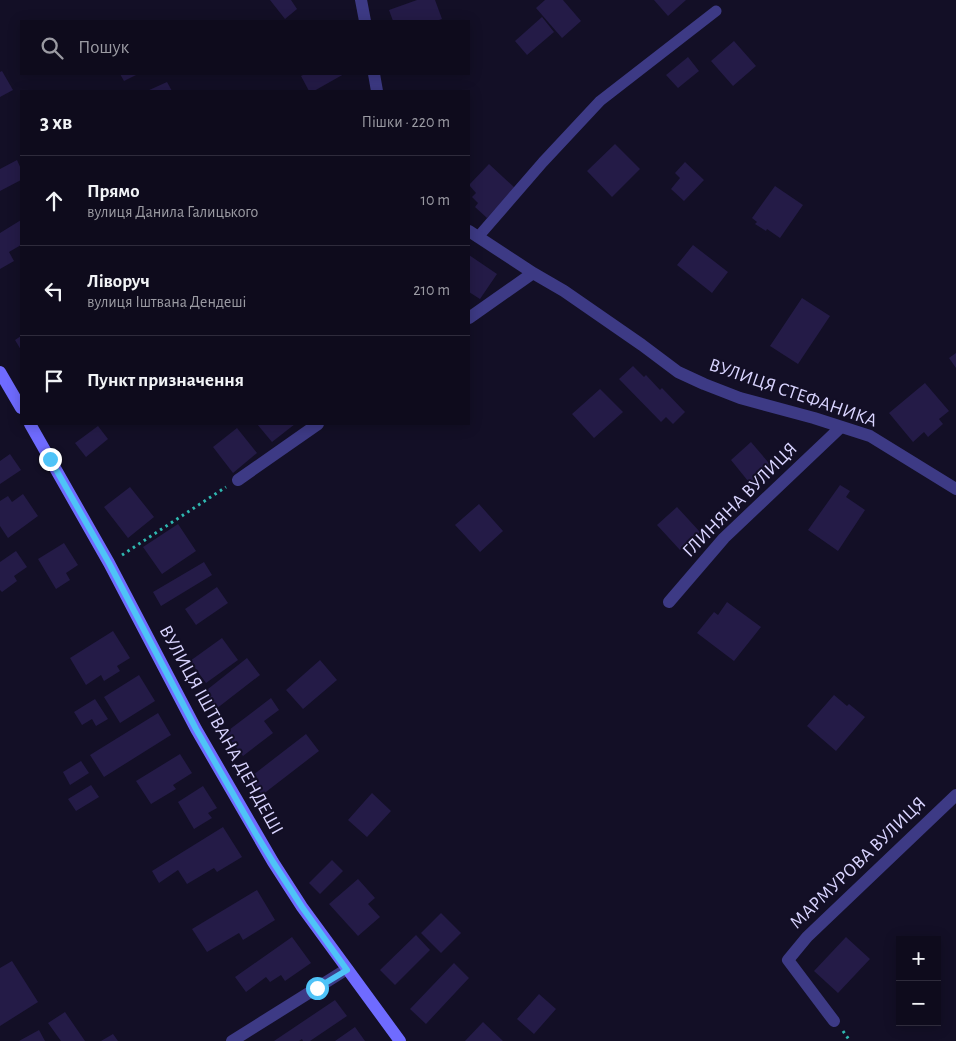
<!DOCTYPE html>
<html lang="uk">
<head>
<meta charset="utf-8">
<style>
	body { margin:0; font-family:"Alegreya Sans",sans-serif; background:#171425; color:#f1f3f6 }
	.controls { position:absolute; right:15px; bottom:15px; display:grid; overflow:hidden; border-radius:0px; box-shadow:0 2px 12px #0003 }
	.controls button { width:45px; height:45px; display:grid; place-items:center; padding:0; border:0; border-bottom:1px solid #2e2b3b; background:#0e0b1c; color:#f1f3f6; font:25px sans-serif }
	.stop { position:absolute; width:15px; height:15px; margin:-11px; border:4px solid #4fc3f7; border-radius:50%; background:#fff }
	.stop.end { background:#4fc3f7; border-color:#fff; box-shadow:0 1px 5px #0008 }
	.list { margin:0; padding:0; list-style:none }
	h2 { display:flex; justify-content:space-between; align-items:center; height:65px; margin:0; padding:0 20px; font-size:21px }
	h2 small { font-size:16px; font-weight:400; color:#9b9ba3 }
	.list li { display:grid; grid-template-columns:32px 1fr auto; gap:15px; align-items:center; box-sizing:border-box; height:90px; padding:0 20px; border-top:1px solid #2e2b3b }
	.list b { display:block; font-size:19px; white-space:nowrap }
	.list p { margin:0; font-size:16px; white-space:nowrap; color:#9b9ba3 }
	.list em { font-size:16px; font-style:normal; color:#9b9ba3 }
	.icon { flex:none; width:28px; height:28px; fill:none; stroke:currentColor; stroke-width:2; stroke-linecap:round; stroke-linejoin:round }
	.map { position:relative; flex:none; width:956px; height:1041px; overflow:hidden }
	.search { position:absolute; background:#0e0b1c; box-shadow:0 2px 12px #0003; left:20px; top:20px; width:450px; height:55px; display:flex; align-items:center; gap:12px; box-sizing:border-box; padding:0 18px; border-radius:0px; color:#9b9ba3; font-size:19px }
	.panel { position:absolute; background:#0e0b1c; box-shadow:0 2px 12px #0003; left:20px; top:90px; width:450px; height:335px; border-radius:0px }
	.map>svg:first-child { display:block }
	.building { fill:#241b47 }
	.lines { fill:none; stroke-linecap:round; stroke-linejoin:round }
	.path { stroke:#2fb8b0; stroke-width:3; stroke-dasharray:2.5 4; stroke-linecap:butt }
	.lane { stroke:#3d3a85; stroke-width:11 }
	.street { stroke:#3d3a85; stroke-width:12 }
	.secondary { stroke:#6f6bff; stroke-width:12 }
	.route { stroke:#4fc3f7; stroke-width:6 }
	.labels { text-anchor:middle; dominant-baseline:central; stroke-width:4; stroke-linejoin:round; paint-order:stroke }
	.street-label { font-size:19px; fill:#d9d4ff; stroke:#130f26 }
</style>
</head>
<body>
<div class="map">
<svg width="956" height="1041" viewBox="0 0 956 1041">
	<rect width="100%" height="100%" fill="#130f26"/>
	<path class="building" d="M270,0H291L297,9L285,19Z
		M417,0H435L442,19L436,21H393L389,10Z
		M545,0H563L581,21L562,38L536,8Z
		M654,0H686L668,16Z
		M542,17L554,32L527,55L515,41Z
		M734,41L756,66L733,86L711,61Z
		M688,57L699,71L678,88L666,75Z
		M2,71L13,90L0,97V72Z
		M120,74H138L124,81Z
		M305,74H344L314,91H309L301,76Z
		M167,82L172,91H147Z
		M615,144L640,169L612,197L587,171Z
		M17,160L21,169V180L0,191V169Z
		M685,162L704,180L684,201L671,189L680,178L675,173Z
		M489,164L515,188L487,218L475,207L478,203L472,197L476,193L469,185Z
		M775,186L803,205L780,238L767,229L766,231L755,224L757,222L752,218Z
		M21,220V245L9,252L14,261L0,269V233Z
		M693,245L728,272L712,293L677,265Z
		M469,255L497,274L480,299L469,292Z
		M802,298L830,316L798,364L770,346Z
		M21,336V350L15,340Z
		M956,353V368L949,358Z
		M633,366L644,377L646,375L660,390L662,388L685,412L673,424L666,417L661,422L619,379Z
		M925,383L949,411L939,419L943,424L928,437L924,432L913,442L889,413Z
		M600,389L623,412L594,438L572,414Z
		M257,424H295L272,442Z
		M98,426L108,439L86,457L75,443Z
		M237,428L257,453L233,473L213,447Z
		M751,442L773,468L752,486L731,460Z
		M10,454L21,470L0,484V461Z
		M840,485L850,491L846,497L865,510L838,551L808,530Z
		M130,487L154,517L128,538L104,507Z
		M23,494L38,516L8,538L0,526V501L8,496L12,502Z
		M479,504L503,531L480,552L455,525Z
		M677,507L700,532L680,550L657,525Z
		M178,524L196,551L162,574L143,547Z
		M64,543L78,565L66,573L70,580L56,589L38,559Z
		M16,551L27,567L14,576L17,581L2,592L0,590V562Z
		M204,562L212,575L161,606L153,592Z
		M217,587L228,603L196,625L185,609Z
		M727,602L761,627L734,661L697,633L714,612L718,615Z
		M113,631L130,658L117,666L120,671L104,681L101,675L86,685L70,658Z
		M222,638L238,660L206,683L190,661Z
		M247,658L260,675L216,709L203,693Z
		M320,660L337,680L303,709L286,690Z
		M139,675L155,701L120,723L104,697Z
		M834,695L847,706L849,704L865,717L836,751L807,726Z
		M271,698L279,710L264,721L273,733L243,756L225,733Z
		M95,699L108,719L96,726L92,719L82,725L74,712Z
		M158,713L171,735L104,777L90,755Z
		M306,734L319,751L262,795L249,778Z
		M180,754L192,773L173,785L176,789L151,804L136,781Z
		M81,761L89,773L70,785L63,772Z
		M91,785L99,797L76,811L68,799Z
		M203,786L217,808L208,813L212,818L194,829L178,802Z
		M372,793L391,811L367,837L348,820Z
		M223,827L242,857L217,872L214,868L187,884L178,870L159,883L152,871Z
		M332,860L343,871L320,894L309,883Z
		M358,879L375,898L368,904L380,917L358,936L329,904Z
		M257,890L275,920L243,940L239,933L207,952L192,929Z
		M441,913L461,933L441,953L421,933Z
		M416,935L430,950L395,985L380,970Z
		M292,937L311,963L285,981L281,975L270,982L266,977L246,992L235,977Z
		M846,937L870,959L838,993L814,971Z
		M12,961L38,1002L0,1026V968Z
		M454,963L469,978L426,1024L410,1009Z
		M539,994L556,1009L534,1034L517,1019Z
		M335,1000L347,1016L310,1041H303L302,1039L299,1041H274Z
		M65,1012L85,1041H61L48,1023Z
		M483,1022L503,1041H465Z
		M355,1027L365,1041H335Z
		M39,1030L45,1041H19Z
		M113,1034L118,1041H101Z"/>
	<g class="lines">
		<path class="path" d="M122,555L226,487
			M843,1031L850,1041"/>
		<path class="lane" d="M478,237L543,162L600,101L716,11"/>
		<path class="street" d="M361,0L365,21
			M374,74L377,91
			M469,231L533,273L564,291L642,345L678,372L704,384L740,398L814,418L870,436L956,489
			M469,318L533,273
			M238,480L318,424
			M669,602L724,538L841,427
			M834,1021L788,960L807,937L956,795
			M232,1041L347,969"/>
		<path class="secondary" d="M0,372L21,408
			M30,424L109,563L196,729L273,862L302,907L400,1041"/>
	</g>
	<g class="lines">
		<path class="route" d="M50,459L109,563L196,729L256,834L273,862L302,907L347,970L317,988"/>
	</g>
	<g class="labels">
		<g class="street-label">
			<text transform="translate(793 393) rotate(19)">ВУЛИЦЯ СТЕФАНИКА</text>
			<text transform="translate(740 500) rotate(-45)">ГЛИНЯНА ВУЛИЦЯ</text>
			<text transform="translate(221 730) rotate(61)">ВУЛИЦЯ ІШТВАНА ДЕНДЕШІ</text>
			<text transform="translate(858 863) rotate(-44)">МАРМУРОВА ВУЛИЦЯ</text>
		</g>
	</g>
</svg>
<div class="controls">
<button>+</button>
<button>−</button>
</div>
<div class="stop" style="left:317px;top:988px"></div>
<div class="stop end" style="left:50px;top:459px"></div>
<div class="search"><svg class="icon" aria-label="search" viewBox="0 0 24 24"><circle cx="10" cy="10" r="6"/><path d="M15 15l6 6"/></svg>Пошук</div>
<section class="panel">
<h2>3 хв<small>Пішки · 220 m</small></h2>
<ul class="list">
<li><svg class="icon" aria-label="ahead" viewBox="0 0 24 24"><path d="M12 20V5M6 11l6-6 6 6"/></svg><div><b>Прямо</b><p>вулиця Данила Галицького</p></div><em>10 m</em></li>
<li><svg class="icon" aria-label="left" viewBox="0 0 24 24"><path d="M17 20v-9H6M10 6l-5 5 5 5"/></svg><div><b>Ліворуч</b><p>вулиця Іштвана Дендеші</p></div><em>210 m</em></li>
<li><svg class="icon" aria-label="arrive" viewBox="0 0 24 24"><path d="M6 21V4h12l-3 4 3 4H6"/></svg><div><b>Пункт призначення</b></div></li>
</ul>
</section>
</div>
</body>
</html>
